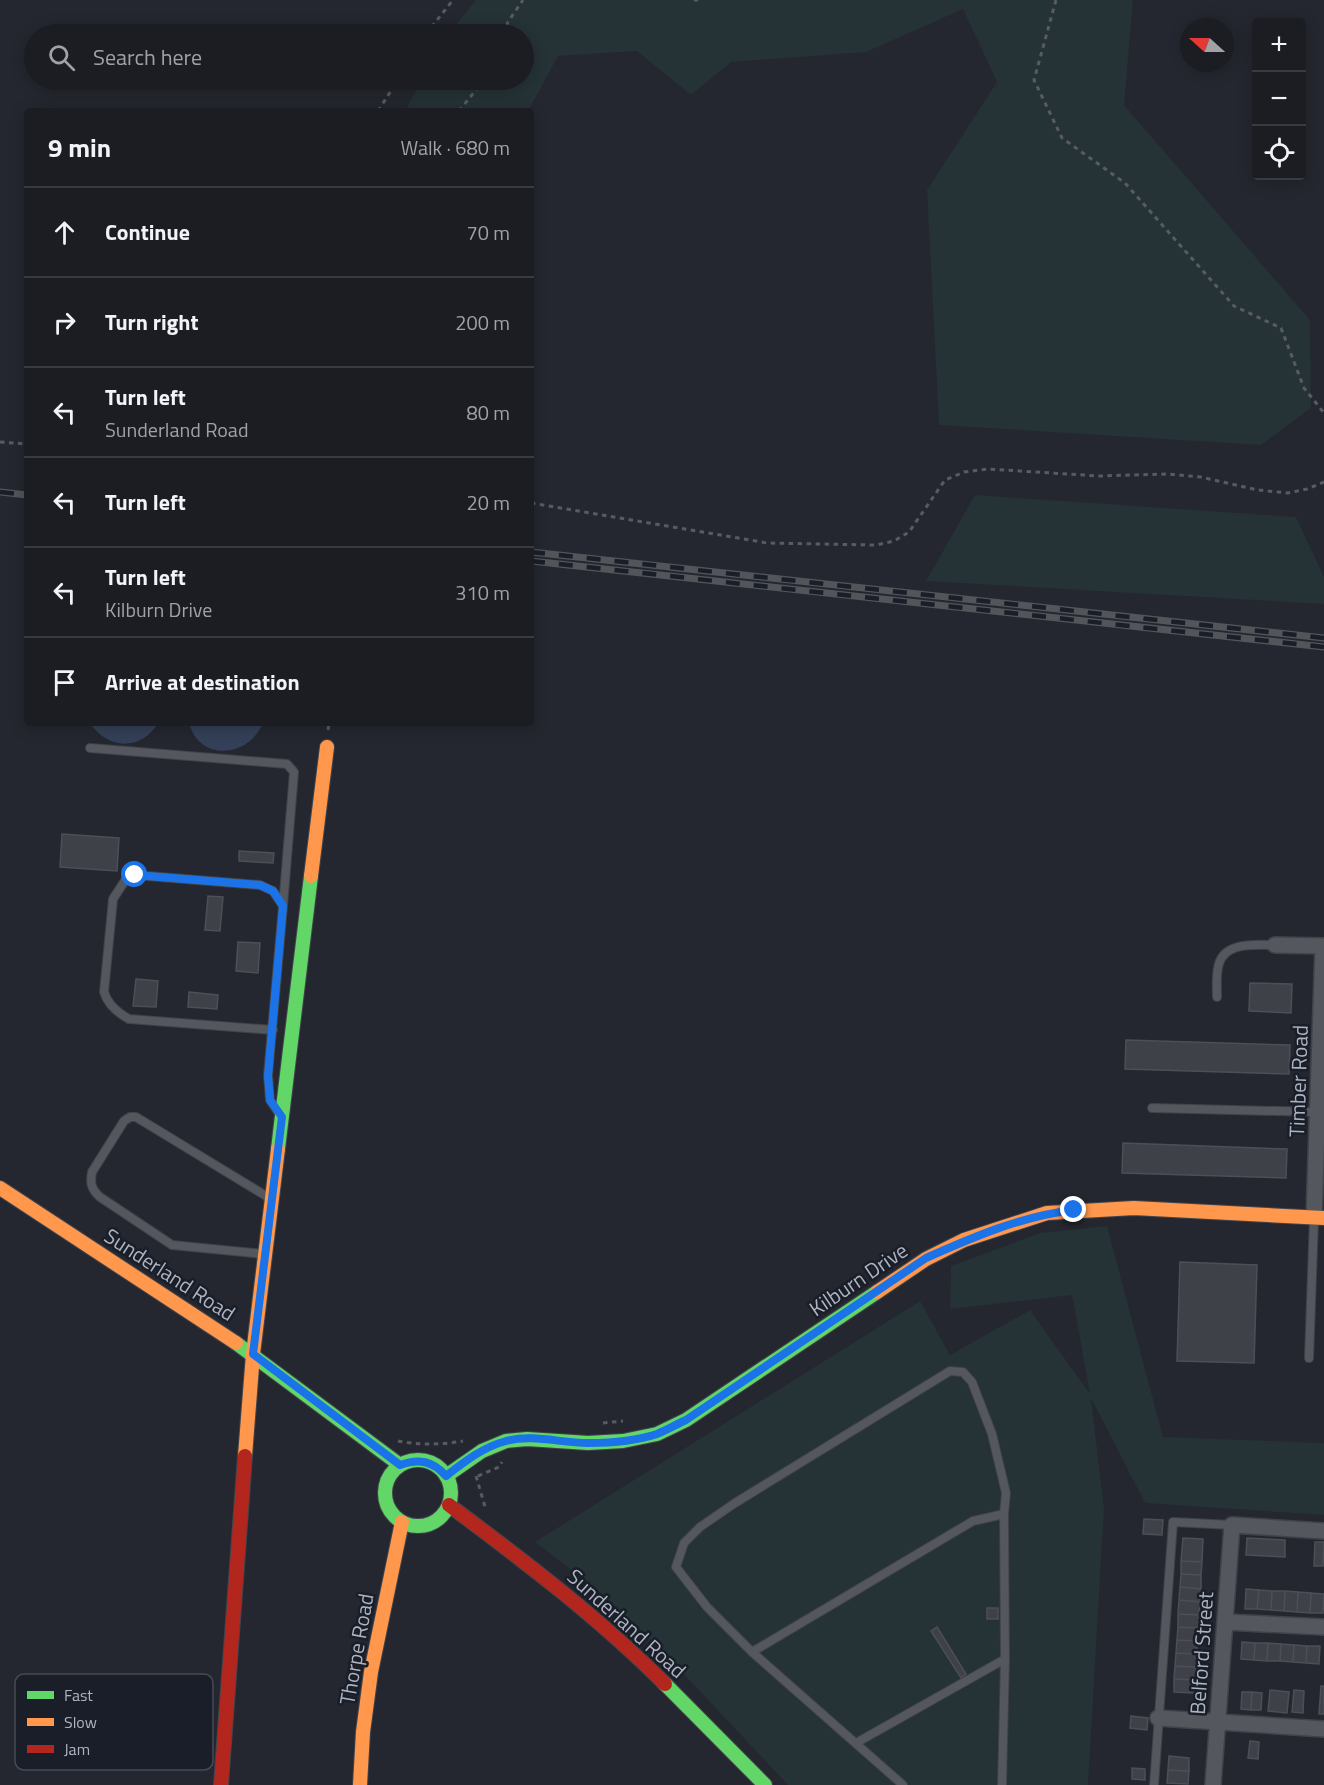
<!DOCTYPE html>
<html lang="en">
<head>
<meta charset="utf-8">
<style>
	body { margin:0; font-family:"Titillium Web",sans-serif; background:#24262b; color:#f1f3f6 }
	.controls { position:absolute; right:18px; top:18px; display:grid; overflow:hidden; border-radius:6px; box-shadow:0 3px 15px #0003 }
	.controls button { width:54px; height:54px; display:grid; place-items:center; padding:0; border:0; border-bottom:2px solid #393b41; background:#1b1d23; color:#f1f3f6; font:30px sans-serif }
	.compass { position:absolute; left:1180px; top:18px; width:54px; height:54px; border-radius:50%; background:#1b1d23; box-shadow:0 3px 15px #0003; rotate:291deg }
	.stop { position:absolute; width:18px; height:18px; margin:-14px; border:4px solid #1a73e8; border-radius:50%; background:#fff }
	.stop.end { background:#1a73e8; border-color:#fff; box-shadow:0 2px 6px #0008 }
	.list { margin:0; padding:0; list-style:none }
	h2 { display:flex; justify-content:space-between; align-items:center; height:78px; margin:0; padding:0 24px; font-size:26px }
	h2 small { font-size:20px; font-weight:400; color:#a0a2a6 }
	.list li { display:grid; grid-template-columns:39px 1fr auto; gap:18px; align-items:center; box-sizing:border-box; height:90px; padding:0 24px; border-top:2px solid #393b41 }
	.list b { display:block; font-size:22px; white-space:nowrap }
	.list p { margin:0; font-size:20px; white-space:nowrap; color:#a0a2a6 }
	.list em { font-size:20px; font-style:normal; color:#a0a2a6 }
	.icon { flex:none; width:33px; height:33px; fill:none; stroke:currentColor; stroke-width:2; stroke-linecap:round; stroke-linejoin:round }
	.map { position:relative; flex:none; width:1324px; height:1785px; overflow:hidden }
	.search { position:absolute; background:#1b1d23; box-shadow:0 3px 15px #0003; left:24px; top:24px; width:510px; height:66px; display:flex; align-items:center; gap:15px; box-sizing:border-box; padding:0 21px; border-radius:33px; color:#a0a2a6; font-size:22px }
	.panel { position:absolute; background:#1b1d23; box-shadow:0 3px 15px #0003; left:24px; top:108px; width:510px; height:618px; border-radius:6px }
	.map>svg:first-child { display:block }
	.green { fill:#253236 }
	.water { fill:#344057 }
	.building { fill:#3e4147; stroke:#4c4f57; stroke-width:1.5 }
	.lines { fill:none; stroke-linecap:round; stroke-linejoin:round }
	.lane-casing { stroke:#404248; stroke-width:10 }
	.street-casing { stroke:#404248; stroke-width:18 }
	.fast-casing { stroke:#41444c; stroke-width:16 }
	.slow-casing { stroke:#41444c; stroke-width:16 }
	.jam-casing { stroke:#41444c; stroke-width:16 }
	.path { stroke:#585b61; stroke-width:3; stroke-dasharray:4.5 4.5; stroke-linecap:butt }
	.lane { stroke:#54575d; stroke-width:8 }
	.street { stroke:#54575d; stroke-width:15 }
	.fast { stroke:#63d668; stroke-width:14 }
	.slow { stroke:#ff974d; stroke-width:14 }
	.jam { stroke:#b3261e; stroke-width:14 }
	.rail-casing { stroke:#52565b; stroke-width:7 }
	.rail { stroke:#191e28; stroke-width:4.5; stroke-dasharray:14; stroke-linecap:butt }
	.route { stroke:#1a73e8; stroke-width:8 }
	.labels { text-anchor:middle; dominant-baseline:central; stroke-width:5; stroke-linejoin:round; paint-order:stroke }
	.street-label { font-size:21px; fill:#adb3c1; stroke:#191e28 }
	.key { fill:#191e28; stroke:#454b56; stroke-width:1.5 }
	.key-label { font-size:16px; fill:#adb3c1 }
</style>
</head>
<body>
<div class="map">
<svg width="1324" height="1785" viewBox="0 0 1324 1785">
	<rect width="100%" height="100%" fill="#24272f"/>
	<path class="green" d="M476,0H1133L1124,105L1310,320L1311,408L1261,445L939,425L927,190L997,82L963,9L866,52L731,62L691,95L637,51L558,56L528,111H405L422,80H524V34H448Z
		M975,495L1296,517L1324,577V604L926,581Z
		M1107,1226L1163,1437L1324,1443V1515L1145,1503L1091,1398L1104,1509L1088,1785H788L664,1653L601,1593L535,1542L920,1301L950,1355L1030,1310L1090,1394L1072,1295L950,1309L951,1266L1040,1233Z"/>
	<path class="water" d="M90,723H158C141,752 107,749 90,723Z
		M189,723H263C249,757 200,763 189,723Z"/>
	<path class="building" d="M62,834L119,838L117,871L60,867Z
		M239,851L274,853L273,863L239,861Z
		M208,896L223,897L220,931L205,930Z
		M238,942L260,943L258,973L236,971Z
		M136,979L158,981L156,1007L133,1006Z
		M1250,983L1292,984L1291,1013L1249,1011Z
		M189,992L218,995L217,1009L188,1007Z
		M1126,1040L1290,1045L1289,1074L1125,1069Z
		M1123,1143L1287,1149L1286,1178L1122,1173Z
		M1180,1262L1257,1265L1254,1363L1177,1361Z
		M1144,1519L1163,1520L1162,1535L1143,1534Z
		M1183,1538L1203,1539L1202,1562L1181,1561Z
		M1247,1538L1285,1540V1557L1246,1555Z
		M1315,1542H1324L1323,1566H1314Z
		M1181,1561L1202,1562L1201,1575L1181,1574Z
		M1181,1574L1201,1575V1589L1180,1587Z
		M1180,1587L1201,1589L1200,1602L1179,1600Z
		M1246,1589L1259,1590L1257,1609H1245Z
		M1259,1590L1272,1591L1271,1610L1257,1609Z
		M1272,1591H1285L1284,1611L1271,1610Z
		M1285,1591L1298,1592L1297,1612L1284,1611Z
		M1298,1592L1311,1593L1310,1613L1297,1612Z
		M1311,1593L1324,1594L1323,1613H1310Z
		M1179,1600L1200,1602L1199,1615L1178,1614Z
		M987,1608H998V1619H987Z
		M1178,1614L1199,1615L1198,1628L1178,1627Z
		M937,1627L966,1674L961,1678L931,1631Z
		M1178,1627L1198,1628L1197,1641L1177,1640Z
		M1177,1640L1197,1641V1654L1176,1653Z
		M1242,1642L1255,1643L1254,1660L1241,1659Z
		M1255,1643H1268L1267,1661L1254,1660Z
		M1268,1643L1281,1644L1280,1661H1267Z
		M1281,1644L1294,1645L1293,1662L1280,1661Z
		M1294,1645L1307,1646L1306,1663L1293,1662Z
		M1307,1646H1320L1319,1664L1306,1663Z
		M1176,1653L1197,1654L1196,1667L1175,1666Z
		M1175,1666L1196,1667L1195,1680L1174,1679Z
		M1174,1679L1195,1680L1194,1693L1174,1692Z
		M1321,1686H1324V1714H1319Z
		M1270,1690L1289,1692L1287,1713L1268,1711Z
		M1294,1690L1304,1691L1303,1713L1292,1712Z
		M1242,1692H1252L1251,1710L1241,1709Z
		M1252,1692L1262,1693L1261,1710H1251Z
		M1131,1716L1148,1718L1147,1730L1130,1728Z
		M1250,1741L1259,1742L1258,1759L1248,1758Z
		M1169,1756L1189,1758V1771L1168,1770Z
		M1132,1768L1145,1769V1780L1132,1779Z
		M1168,1770L1189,1771L1188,1784L1167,1783Z"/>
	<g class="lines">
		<g class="lane-casing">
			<path id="lane" d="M90,748L287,764L294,772L283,906
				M1217,997C1217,988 1216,977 1218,968C1222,941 1255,945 1275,945
				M273,1030L129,1019C118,1013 108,1005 104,992L113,899L126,879L135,875L260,885L273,891L283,906L268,1075L270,1100L278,1112
				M1152,1108L1318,1112
				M263,1254L172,1245L100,1197C91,1189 90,1183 92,1172L124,1121L130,1117H136L271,1199
				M1309,1358L1314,1219
				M752,1652L973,1521L1004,1514
				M856,1743L1005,1659
				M903,1785L752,1652L707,1607L676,1567L684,1543L700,1527L735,1503L950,1371L963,1372L972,1382L992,1434L1006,1493L1004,1514L1005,1659L1002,1785
				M1154,1785L1173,1522L1232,1525"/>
		</g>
		<g class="street-casing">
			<path id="street" d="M1275,945L1324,946
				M1314,1218L1323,946
				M1225,1622L1324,1627
				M1158,1718L1324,1729
				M1213,1785L1232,1525L1324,1531"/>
		</g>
		<g class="fast-casing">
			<path id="fast" d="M278,1149L311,876
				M236,1343L400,1465
				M385 1493a33 33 0 1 1 66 0a33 33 0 1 1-66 0Z
				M446,1476L482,1451L506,1441L527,1439L588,1443L623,1441L657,1434L686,1420L877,1292
				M665,1684L765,1785"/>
		</g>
		<g class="slow-casing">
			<path id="slow" d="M311,876L327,747
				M0,1188L236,1343
				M877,1292L926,1259L964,1240L1047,1213L1134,1208L1324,1218
				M245,1456L253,1354L278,1149
				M360,1785L363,1732L371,1672L402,1522"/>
		</g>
		<g class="jam-casing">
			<path id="jam" d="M449,1505C524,1561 598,1617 665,1684
				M221,1785L245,1456"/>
		</g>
		<path class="path" d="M694,0H698
			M1056,0L1034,80L1062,138L1125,183L1234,306L1281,328L1304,388L1324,413
			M426,34L453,0
			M503,34L508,22L523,0
			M378,111L398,80
			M459,111L484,80
			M0,442L27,444
			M531,503L767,543L876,545L894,541L909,532L945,480L964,472L988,469L1099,476L1167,474L1201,477L1258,490L1288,493L1307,489L1324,482
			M328,730L329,723
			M603,1423L623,1421
			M398,1441C419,1445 441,1445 463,1441
			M476,1476L486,1510
			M478,1476L499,1467L502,1462"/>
		<use href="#lane" class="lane"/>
		<use href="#street" class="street"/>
		<use href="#fast" class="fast"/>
		<use href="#slow" class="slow"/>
		<use href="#jam" class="jam"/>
		<g class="rail-casing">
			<path id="rail" d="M0,492L27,495
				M531,552L1324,638
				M531,561L1324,647"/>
		</g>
		<use href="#rail" class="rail"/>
	</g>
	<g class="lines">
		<path class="route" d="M135,875L260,885L273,891L283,906L268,1076L270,1100L282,1117L253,1354L400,1465C419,1458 433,1461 446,1476C464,1462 483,1447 506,1441C533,1434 560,1443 588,1443C610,1443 636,1441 657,1434C667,1430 677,1424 686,1420L926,1258C973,1237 1022,1216 1074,1210"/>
	</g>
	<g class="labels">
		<g class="street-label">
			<text transform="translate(1298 1081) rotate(-88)">Timber Road</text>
			<text transform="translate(170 1274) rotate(33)">Sunderland Road</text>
			<text transform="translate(858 1279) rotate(-34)">Kilburn Drive</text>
			<text transform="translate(627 1623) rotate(42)">Sunderland Road</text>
			<text transform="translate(356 1649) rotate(-80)">Thorpe Road</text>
			<text transform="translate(1201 1653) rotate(-86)">Belford Street</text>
		</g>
	</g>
	<rect x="15" y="1674" width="198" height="96" rx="9" class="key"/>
	<rect x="27" y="1691" width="27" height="8" fill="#63d668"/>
	<rect x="27" y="1718" width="27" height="8" fill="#ff974d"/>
	<rect x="27" y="1745" width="27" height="8" fill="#b3261e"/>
	<g class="key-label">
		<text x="64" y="1701">Fast</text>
		<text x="64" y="1728">Slow</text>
		<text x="64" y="1755">Jam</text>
	</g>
</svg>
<div class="controls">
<button>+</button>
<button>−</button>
<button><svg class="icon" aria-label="locate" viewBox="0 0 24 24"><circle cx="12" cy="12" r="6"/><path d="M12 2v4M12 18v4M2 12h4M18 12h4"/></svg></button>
</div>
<svg class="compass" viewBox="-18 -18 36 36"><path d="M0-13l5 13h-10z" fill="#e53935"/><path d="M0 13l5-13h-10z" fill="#a0a2a6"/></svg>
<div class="stop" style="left:135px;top:875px"></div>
<div class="stop end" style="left:1074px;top:1210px"></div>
<div class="search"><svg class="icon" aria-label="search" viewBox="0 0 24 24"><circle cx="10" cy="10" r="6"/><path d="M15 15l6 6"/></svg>Search here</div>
<section class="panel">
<h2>9 min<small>Walk · 680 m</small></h2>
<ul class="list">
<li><svg class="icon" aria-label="ahead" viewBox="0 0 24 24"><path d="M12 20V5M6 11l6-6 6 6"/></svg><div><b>Continue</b></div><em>70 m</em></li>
<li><svg class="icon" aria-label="right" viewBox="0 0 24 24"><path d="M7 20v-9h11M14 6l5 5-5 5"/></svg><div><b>Turn right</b></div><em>200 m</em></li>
<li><svg class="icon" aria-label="left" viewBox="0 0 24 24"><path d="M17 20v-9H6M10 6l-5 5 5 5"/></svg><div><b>Turn left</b><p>Sunderland Road</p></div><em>80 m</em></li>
<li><svg class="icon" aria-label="left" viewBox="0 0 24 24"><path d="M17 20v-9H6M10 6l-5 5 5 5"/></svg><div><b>Turn left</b></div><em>20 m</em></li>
<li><svg class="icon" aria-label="left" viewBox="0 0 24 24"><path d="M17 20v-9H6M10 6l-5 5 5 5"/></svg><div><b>Turn left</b><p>Kilburn Drive</p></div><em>310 m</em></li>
<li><svg class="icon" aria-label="arrive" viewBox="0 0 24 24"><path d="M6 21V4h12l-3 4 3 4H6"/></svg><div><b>Arrive at destination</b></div></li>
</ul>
</section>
</div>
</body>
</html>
